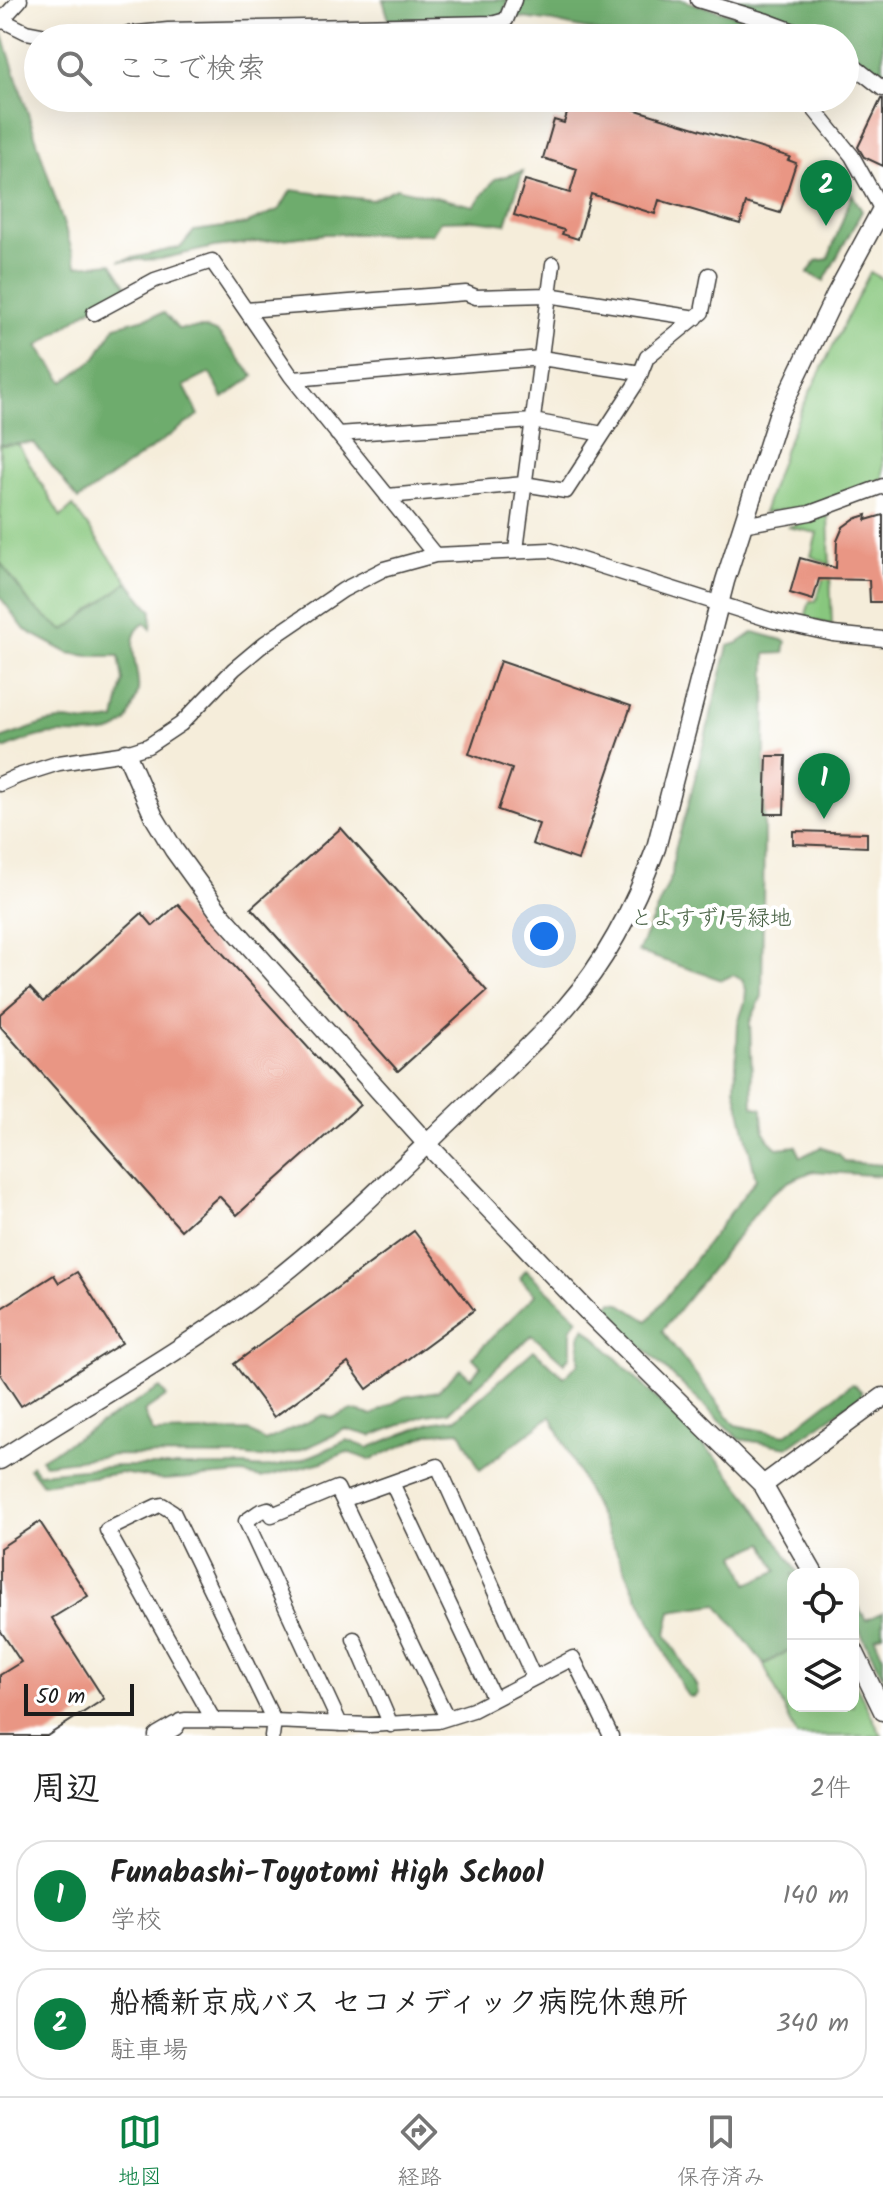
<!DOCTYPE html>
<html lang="ja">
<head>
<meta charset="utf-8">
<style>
	body { margin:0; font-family:Kalam,"Klee One",sans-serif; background:#f6f6f6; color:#222 }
	.controls { position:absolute; right:24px; bottom:24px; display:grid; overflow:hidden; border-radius:16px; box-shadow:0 8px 32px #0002 }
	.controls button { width:72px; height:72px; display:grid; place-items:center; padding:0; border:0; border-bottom:2px solid #e0e0e0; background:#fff; color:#222; font:40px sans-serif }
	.scale { position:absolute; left:24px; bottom:20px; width:110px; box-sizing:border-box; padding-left:8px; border:4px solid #1c1c1c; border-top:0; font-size:22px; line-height:28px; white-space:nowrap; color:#1c1c1c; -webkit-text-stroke:6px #fff; paint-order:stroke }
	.you { position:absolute; left:544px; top:936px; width:28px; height:28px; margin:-20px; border:6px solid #fff; border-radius:50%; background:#1a73e8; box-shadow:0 0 0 12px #1a73e833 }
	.badge { display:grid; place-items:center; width:52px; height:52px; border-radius:50%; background:#0b8043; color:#fff; font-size:26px; font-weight:700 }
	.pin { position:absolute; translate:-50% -66px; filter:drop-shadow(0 2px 4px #0008) }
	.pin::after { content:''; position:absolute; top:42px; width:28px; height:24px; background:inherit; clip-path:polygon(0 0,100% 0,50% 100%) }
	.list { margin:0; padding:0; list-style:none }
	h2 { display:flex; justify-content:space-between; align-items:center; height:104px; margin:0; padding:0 32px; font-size:34px }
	h2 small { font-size:26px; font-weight:400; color:#767676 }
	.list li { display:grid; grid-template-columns:52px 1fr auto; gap:24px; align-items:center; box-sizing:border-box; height:112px; margin:0 16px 16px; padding:0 16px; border:2px solid #e0e0e0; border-radius:32px }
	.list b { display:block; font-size:30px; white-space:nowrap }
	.list p { margin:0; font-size:26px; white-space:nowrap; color:#767676 }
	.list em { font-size:26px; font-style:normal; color:#767676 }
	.icon { flex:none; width:44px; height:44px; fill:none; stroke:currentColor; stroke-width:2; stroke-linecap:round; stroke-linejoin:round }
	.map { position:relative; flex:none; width:883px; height:1736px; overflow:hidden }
	.search { position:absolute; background:#fff; box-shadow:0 8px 32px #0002; left:24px; right:24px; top:24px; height:88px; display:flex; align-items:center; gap:20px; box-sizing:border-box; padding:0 28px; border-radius:44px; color:#767676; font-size:30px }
	.sheet { height:360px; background:#fff }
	nav { display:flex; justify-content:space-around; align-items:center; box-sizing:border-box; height:112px; border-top:2px solid #e0e0e0; background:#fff; font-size:22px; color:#767676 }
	nav a { display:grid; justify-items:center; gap:4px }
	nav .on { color:#0b8043 }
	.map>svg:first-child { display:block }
	.green { fill:#88c77e; stroke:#52724d; stroke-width:2 }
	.forest { fill:#6eac6d; stroke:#456444; stroke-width:2; fill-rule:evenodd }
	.building { fill:#e99684 }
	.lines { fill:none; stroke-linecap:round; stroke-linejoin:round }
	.street-casing { stroke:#3d3b38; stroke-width:17 }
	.secondary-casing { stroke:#3d3b38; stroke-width:21 }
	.street { stroke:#fff; stroke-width:14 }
	.secondary { stroke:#fff; stroke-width:18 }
	.labels { text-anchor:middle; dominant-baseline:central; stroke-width:8; stroke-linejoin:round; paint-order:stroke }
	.park-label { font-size:22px; fill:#476043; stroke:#fff }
</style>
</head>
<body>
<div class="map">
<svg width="883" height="1736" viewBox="0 0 883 1736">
	<rect width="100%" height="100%" fill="#fff"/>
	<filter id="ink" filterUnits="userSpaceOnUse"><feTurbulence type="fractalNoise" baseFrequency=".0125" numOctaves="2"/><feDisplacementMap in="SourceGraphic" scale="16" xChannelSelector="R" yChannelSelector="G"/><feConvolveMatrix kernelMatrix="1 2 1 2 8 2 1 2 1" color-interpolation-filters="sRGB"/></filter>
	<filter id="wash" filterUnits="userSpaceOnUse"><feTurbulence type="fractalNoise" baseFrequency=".006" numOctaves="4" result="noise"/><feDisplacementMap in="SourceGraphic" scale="32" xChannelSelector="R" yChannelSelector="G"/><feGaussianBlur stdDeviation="1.8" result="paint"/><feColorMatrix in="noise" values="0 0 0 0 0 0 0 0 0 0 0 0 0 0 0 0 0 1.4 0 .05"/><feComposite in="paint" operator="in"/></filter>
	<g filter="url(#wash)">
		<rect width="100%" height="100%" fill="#f5edda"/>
		<path class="green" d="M870,272L883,279V479L809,506L763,513L785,448L805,402Z
			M18,444L61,517L73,506L128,582L64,631L32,606L0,562V445Z
			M828,515L832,625L805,618L810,601H816L828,564L811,556L817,533L788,527Z
			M793,1648V1706H853V1679L882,1736H797L764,1665Z"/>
		<path class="forest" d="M383,0H508L502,17L389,20Z
			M518,0H682L758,22L759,26L755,38H627L553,22L516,17L514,15Z
			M712,0H883V83L845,53V38H824L807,30Z
			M2,32L77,266L112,263L128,288L94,306L38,346L64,382L96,358L115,326L164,313L178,329L205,328L218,333L254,376L223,398L210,373L184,386L199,415L78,500L34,443L0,445V33Z
			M523,171L506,224L475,220L440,221L432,234H325L214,247L161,259L119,261L181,247L194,231L246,224L280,209L291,190L372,200L396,188L474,206L495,179Z
			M852,194L862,211L824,281L808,273L816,261L828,259Z
			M0,562L32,606L64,631L128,582L152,611L151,629L145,623C121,636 141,670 138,691C137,697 134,704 132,709C130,715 128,721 123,725C107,741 66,731 45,735C31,738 17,743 4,749L0,744V739L46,723L66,720L88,723L115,720L123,681L119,656H89L68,653L25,630L0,597Z
			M754,632L786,641L784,653L766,654L762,996L750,1022L753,1106L762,1109C762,1126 763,1137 777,1148L796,1146L801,1157L821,1147L839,1154L845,1162L883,1165V1176L813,1171L790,1181L771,1194L662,1331L735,1425L785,1435L851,1384L855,1385L862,1392L861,1396L788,1447L739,1439L610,1316L606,1308L612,1302L619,1303L648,1321L756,1179L735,1088L738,1023L745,1002L746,989L742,980L733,975L722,980L638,952L672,875L674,852L687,810L728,646L738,643Z
			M526,1270L578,1319L571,1328V1355L564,1363L532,1335L449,1412L426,1415L372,1436L345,1429C316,1445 279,1462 246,1456L116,1455L45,1464L41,1459L160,1388L167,1396L144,1412L153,1433L248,1431L265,1441L323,1415L332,1418L352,1410L372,1415L404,1397L438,1391L460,1369L471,1378L481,1366L472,1357L535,1295L520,1278Z
			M585,1327L721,1463L749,1498L799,1574H793V1648L764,1664L717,1604L671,1611L666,1634L697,1687L698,1694L693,1697L688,1696L683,1689L551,1416L480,1470L460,1431L431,1433L370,1460L347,1452L322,1462L261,1478L243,1474L164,1480L121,1473L42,1484L29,1468L32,1465L38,1473L117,1466H245C277,1473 318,1454 347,1440L368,1448L430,1423L456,1419L534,1350L564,1377L579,1363L580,1335ZM764,1543L777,1571L748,1584L736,1555Z
			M853,1597L866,1620L883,1612V1634L875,1638L883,1657V1677L853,1617Z"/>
		<g id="blocks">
			<path class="building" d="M572,98H611L610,102L790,157L788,160L796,163L780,213L746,203L740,224L659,200L655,214L591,194L578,239L562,234L564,230L514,215L525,180L570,193L577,169L543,158L554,120L564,123Z
				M881,99H883V166L864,157L858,147Z
				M867,515L866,520L883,515V602H870L869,580L819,579L813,600L790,593L800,558L836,568L837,541L843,527L854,519Z
				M500,661L631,706L578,860L532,844L539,824L498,810L512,769L469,754Z
				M767,756H786L784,814H765Z
				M341,828L487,991L398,1071L251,908Z
				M793,831L867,833V847L793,844Z
				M178,904L360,1105L237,1215L219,1196L181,1230L0,1026V1014L30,988L43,1002L142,913L153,926Z
				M414,1231L474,1310L367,1389L348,1363L274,1417L234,1364Z
				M77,1272L122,1343L21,1406L0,1374V1309L54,1275L59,1283Z
				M40,1522L88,1596L52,1618L104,1699L47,1736H0V1675L21,1662L0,1630V1548Z"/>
		</g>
	</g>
	<g filter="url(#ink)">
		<use href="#blocks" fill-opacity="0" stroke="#3d3b38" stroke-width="2"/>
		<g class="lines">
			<g class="street-casing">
				<path id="street" d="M698,0L767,21L813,38
					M2,20L26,32L57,38
					M0,22L20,0
					M88,38L168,30L495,23L506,20L514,0
					M845,59L883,89
					M805,98L852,156L882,210
					M246,310L466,293L476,297L548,295L696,318
					M94,313L155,280L212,261L291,376L435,555
					M294,379L541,358L641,373
					M337,434L533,421L603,434
					M387,496L524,484L566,491L637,382L647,357L702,312L709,275
					M742,525L810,513L883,486
					M516,550L553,264
					M0,784L18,776L59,763L126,753L148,746L181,724L234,669L265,643L343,590L384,569L435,555L550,550L774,621L833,634L883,639
					M392,1483L494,1699
					M343,1500L438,1466L534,1678
					M354,1639L391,1725
					M214,1721L107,1530L157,1506L162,1505L173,1512L274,1721L272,1736
					M340,1724L246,1521L259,1512L268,1509L272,1515L337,1488L447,1718
					M175,1726L180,1721L186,1720L274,1721L369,1725L438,1721L473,1710L573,1658L611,1736"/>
			</g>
			<g class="secondary-casing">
				<path id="secondary" d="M126,753L154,817L174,850L219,912L427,1144L591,1315L763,1485L814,1574
					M0,1460C83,1406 171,1358 251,1299C325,1244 392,1177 459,1113C495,1078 534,1044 567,1006C607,960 635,905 656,848L725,581L778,415L836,294L883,207
					M763,1485L883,1397
					M853,1649L883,1711
					M158,1736L175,1726"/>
			</g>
			<use href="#street" class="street"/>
			<use href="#secondary" class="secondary"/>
		</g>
	</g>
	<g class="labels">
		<g class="park-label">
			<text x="711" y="919">とよすず1号緑地</text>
		</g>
	</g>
</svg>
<div class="controls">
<button><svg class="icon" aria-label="locate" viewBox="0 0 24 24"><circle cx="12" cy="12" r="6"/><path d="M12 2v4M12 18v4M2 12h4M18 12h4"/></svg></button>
<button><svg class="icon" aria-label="layers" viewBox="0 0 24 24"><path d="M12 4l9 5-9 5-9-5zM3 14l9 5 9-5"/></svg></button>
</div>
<div class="scale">50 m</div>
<div class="you"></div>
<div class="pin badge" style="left:824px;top:819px">1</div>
<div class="pin badge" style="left:826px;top:226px">2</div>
<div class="search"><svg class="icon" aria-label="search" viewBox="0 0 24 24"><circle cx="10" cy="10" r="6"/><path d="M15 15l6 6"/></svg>ここで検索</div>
</div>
<section class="sheet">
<h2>周辺<small>2件</small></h2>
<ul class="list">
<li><span class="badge">1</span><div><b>Funabashi-Toyotomi High School</b><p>学校</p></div><em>140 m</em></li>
<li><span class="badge">2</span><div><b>船橋新京成バス セコメディック病院休憩所</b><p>駐車場</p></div><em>340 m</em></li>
</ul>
</section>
<nav>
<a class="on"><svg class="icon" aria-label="map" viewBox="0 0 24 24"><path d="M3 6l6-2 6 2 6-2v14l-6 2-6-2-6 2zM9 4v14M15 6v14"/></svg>地図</a>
<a><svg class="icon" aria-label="directions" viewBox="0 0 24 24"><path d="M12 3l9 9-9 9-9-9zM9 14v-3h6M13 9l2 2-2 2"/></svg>経路</a>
<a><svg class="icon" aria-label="saved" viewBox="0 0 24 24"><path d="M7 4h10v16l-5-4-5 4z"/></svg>保存済み</a>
</nav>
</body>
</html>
